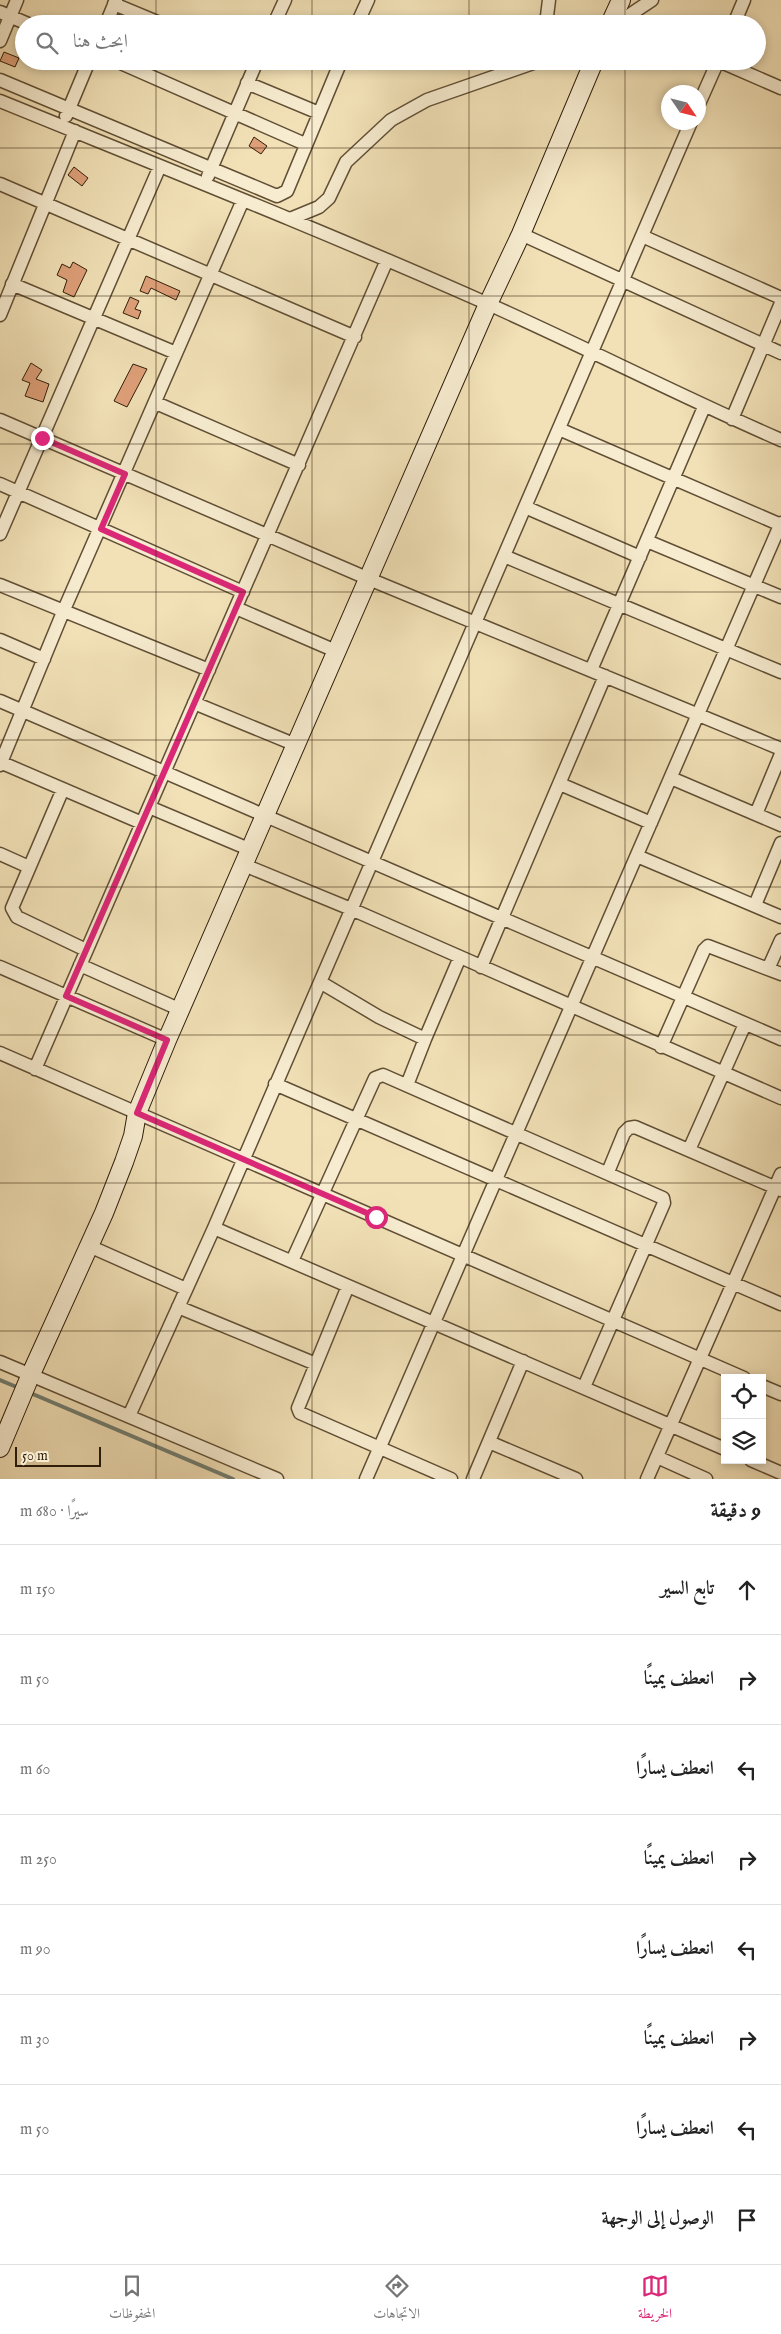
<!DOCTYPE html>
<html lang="ar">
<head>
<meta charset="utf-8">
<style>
	body { margin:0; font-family:"IM FELL English",Amiri,serif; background:#f6f6f6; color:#222; direction:rtl }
	.controls { position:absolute; right:15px; bottom:15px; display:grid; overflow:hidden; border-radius:0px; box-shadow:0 2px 8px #0003 }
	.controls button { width:45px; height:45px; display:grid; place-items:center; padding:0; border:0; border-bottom:1px solid #e0e0e0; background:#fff; color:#222; font:25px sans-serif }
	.compass { position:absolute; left:661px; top:85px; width:45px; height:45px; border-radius:50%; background:#fff; box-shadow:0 2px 8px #0003; rotate:125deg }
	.scale { position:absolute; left:15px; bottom:12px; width:86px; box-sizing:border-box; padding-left:5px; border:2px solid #301e0a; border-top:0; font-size:14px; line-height:18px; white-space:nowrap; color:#301e0a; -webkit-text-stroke:4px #f7ecd0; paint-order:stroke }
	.stop { position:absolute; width:15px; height:15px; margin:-11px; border:4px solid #db2777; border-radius:50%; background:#fff }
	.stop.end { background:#db2777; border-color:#fff; box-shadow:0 1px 5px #0008 }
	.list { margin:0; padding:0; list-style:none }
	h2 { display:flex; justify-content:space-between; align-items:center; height:65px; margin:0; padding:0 20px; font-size:21px }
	h2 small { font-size:16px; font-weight:400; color:#767676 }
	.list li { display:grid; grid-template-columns:32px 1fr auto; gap:15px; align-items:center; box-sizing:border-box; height:90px; padding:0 20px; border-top:1px solid #e0e0e0 }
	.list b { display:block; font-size:19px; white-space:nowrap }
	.list em { font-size:16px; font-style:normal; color:#767676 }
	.icon { flex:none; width:28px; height:28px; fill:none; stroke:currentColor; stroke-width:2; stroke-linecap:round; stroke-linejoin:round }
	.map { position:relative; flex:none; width:781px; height:1479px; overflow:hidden; direction:ltr }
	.search { position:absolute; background:#fff; box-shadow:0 2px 8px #0003; left:15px; right:15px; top:15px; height:55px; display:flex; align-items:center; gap:12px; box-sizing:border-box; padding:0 18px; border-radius:28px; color:#767676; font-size:19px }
	.sheet { height:785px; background:#fff }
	nav { display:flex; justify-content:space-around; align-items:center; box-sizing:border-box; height:70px; border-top:1px solid #e0e0e0; background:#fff; font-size:14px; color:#767676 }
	nav a { display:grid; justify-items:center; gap:2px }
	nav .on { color:#db2777 }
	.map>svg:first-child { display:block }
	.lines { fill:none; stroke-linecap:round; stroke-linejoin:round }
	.stream { stroke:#717d71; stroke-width:4 }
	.building { fill:#dfa079; stroke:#301e0a }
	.street-casing { stroke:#604f35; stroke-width:15 }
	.secondary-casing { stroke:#301e0a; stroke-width:20 }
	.street { stroke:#f7ecd0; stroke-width:12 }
	.secondary { stroke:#f7ecd0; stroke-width:18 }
	.route { stroke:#db2777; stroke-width:6 }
	.grid { fill:none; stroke:#301e0a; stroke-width:1; stroke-opacity:0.55 }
</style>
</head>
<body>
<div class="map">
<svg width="781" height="1479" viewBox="0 0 781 1479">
	<rect width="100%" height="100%" fill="#f2e1b7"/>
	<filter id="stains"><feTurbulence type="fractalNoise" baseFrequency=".004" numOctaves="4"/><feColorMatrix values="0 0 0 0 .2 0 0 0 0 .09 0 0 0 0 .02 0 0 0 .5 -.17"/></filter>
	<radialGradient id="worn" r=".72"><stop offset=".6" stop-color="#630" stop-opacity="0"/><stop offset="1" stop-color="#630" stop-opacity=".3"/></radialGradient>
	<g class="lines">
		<path class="stream" d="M0,1380L19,1388
			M28,1392L233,1479"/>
	</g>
	<path class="building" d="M4,52L19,58L15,67L0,61Z
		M254,137L267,146L261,154L249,146Z
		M74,167L88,178L82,186L68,175Z
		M73,262L87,270L74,297L63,292L67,280L57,275L62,264L70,268Z
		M146,276L180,291L176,300L151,288L148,294L140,291Z
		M130,297L139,301L135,309L141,311L138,319L123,313Z
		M31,363L42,370L36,379L49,384L43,402L25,396L30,383L22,380Z
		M133,364L147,369L127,407L114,401Z"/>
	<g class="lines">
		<g class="street-casing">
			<path id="street" d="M114,4L162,24
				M0,12L28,24
				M106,24L116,0
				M274,24L285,0
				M357,24L368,0
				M546,24L549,0
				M616,24L652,0
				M734,24L744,0
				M0,41L17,0
				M116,61L305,144
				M719,61L781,88
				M0,80L277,196L287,191L341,61
				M247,83L319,113
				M0,101C162,167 326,232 486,303C585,347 682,397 781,440
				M698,106L718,61
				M66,116L89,61
				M208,176L257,61
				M0,184L355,337
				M290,219L319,207L329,198L346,162L391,120L427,100L539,61
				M521,234L781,353
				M642,236L781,298
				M12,284L176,353
				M0,315L75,131
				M156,403L299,465
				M732,419L781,303
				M0,420L369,579L781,749
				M559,429L781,525
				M0,484L243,592
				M525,507L640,557
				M0,534L160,166
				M647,541L781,597
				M504,556L781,672
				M0,585L209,670
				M236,608L338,652
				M0,640L44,659
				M591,670L704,407
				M0,701L781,1039
				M194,703L296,745
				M0,762L142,823
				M0,765L63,612L243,200
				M671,778L781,825
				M560,784L651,823
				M63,789L12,908L17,917L86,950
				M149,807L251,850
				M756,814L781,754
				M0,854L29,867
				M637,856L781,917
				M244,865L351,909L781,1098
				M755,905L781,843
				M80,965L181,1010
				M0,967L167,1040
				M481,967L605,676
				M768,969L781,940
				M320,982L379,1017L425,1039L460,957
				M661,1047L704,950L708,946L781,974
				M0,1053L744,1378
				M35,1069L387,260
				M275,1084L781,1304
				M407,1085L425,1039
				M689,1150L745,1024
				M608,1172L624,1133L629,1128L635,1127L781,1190
				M214,1228L725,1449
				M89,1246L186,1289
				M292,1261L375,1078L383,1075L663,1198L664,1203L584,1387
				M348,1286L298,1408L300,1413L451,1479
				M178,1307L316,1364
				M0,1362L277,1479
				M762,1386L781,1394
				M129,1416L214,1228L691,122
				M489,1442L576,1479
				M657,1457L706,1479
				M751,1460L781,1473
				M366,1479L781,523
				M473,1479L523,1361
				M647,1479L781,1174"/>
		</g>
		<g class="secondary-casing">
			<path id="secondary" d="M610,24L621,0
				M0,1448L31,1374L104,1213L124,1162L133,1136L137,1113L167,1040L488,304L521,234L594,61"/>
		</g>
		<use href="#street" class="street"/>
		<use href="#secondary" class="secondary"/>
	</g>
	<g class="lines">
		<path class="route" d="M42,438L125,474L101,529L243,592L66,996L167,1040L137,1113L376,1217"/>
	</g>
	<path class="grid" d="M156,0V24M312,0V24M469,0V24M625,0V24M156,61V1479M312,61V1479M469,61V1479M625,61V1479M0,148H781M0,296H781M0,444H781M0,592H781M0,740H781M0,887H781M0,1035H781M0,1183H781M0,1331H781"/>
	<rect width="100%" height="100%" filter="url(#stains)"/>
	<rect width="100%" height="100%" fill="url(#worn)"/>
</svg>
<div class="controls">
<button><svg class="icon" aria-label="locate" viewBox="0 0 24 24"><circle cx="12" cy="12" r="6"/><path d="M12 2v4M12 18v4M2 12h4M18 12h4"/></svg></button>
<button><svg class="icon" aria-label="layers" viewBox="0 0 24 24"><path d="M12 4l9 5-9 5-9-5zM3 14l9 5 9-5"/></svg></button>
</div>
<svg class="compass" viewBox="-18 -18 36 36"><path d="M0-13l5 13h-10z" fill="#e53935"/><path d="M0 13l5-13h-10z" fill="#767676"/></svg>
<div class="scale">50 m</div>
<div class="stop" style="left:376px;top:1217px"></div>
<div class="stop end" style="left:42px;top:438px"></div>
<div class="search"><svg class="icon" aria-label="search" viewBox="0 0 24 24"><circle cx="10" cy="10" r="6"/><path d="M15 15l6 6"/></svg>ابحث هنا</div>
</div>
<section class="sheet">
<h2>9 دقيقة<small>سيرًا · 680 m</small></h2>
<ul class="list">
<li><svg class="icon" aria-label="ahead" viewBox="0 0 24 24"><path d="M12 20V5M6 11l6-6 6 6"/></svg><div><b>تابع السير</b></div><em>150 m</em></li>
<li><svg class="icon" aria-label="right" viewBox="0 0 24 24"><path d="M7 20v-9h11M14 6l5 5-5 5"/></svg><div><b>انعطف يمينًا</b></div><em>50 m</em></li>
<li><svg class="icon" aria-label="left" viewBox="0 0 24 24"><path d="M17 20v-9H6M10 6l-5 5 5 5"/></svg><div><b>انعطف يسارًا</b></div><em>60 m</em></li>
<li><svg class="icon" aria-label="right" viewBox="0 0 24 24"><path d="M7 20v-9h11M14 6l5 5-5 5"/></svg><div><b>انعطف يمينًا</b></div><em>250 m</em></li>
<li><svg class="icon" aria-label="left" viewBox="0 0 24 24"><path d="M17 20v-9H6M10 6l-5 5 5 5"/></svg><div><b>انعطف يسارًا</b></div><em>90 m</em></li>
<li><svg class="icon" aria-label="right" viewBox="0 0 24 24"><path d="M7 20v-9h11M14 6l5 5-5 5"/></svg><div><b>انعطف يمينًا</b></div><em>30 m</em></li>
<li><svg class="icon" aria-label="left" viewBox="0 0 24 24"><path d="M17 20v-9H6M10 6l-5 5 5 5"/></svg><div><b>انعطف يسارًا</b></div><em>50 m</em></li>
<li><svg class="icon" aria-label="arrive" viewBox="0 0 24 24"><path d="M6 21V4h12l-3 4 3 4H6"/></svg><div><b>الوصول إلى الوجهة</b></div></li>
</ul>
</section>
<nav>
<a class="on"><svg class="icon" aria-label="map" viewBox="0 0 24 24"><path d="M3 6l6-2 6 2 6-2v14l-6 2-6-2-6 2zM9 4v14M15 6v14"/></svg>الخريطة</a>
<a><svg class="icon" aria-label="directions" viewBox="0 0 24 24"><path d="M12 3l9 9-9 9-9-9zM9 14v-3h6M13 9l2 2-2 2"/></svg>الاتجاهات</a>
<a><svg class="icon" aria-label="saved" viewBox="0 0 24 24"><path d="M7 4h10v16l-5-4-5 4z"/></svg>المحفوظات</a>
</nav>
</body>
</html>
